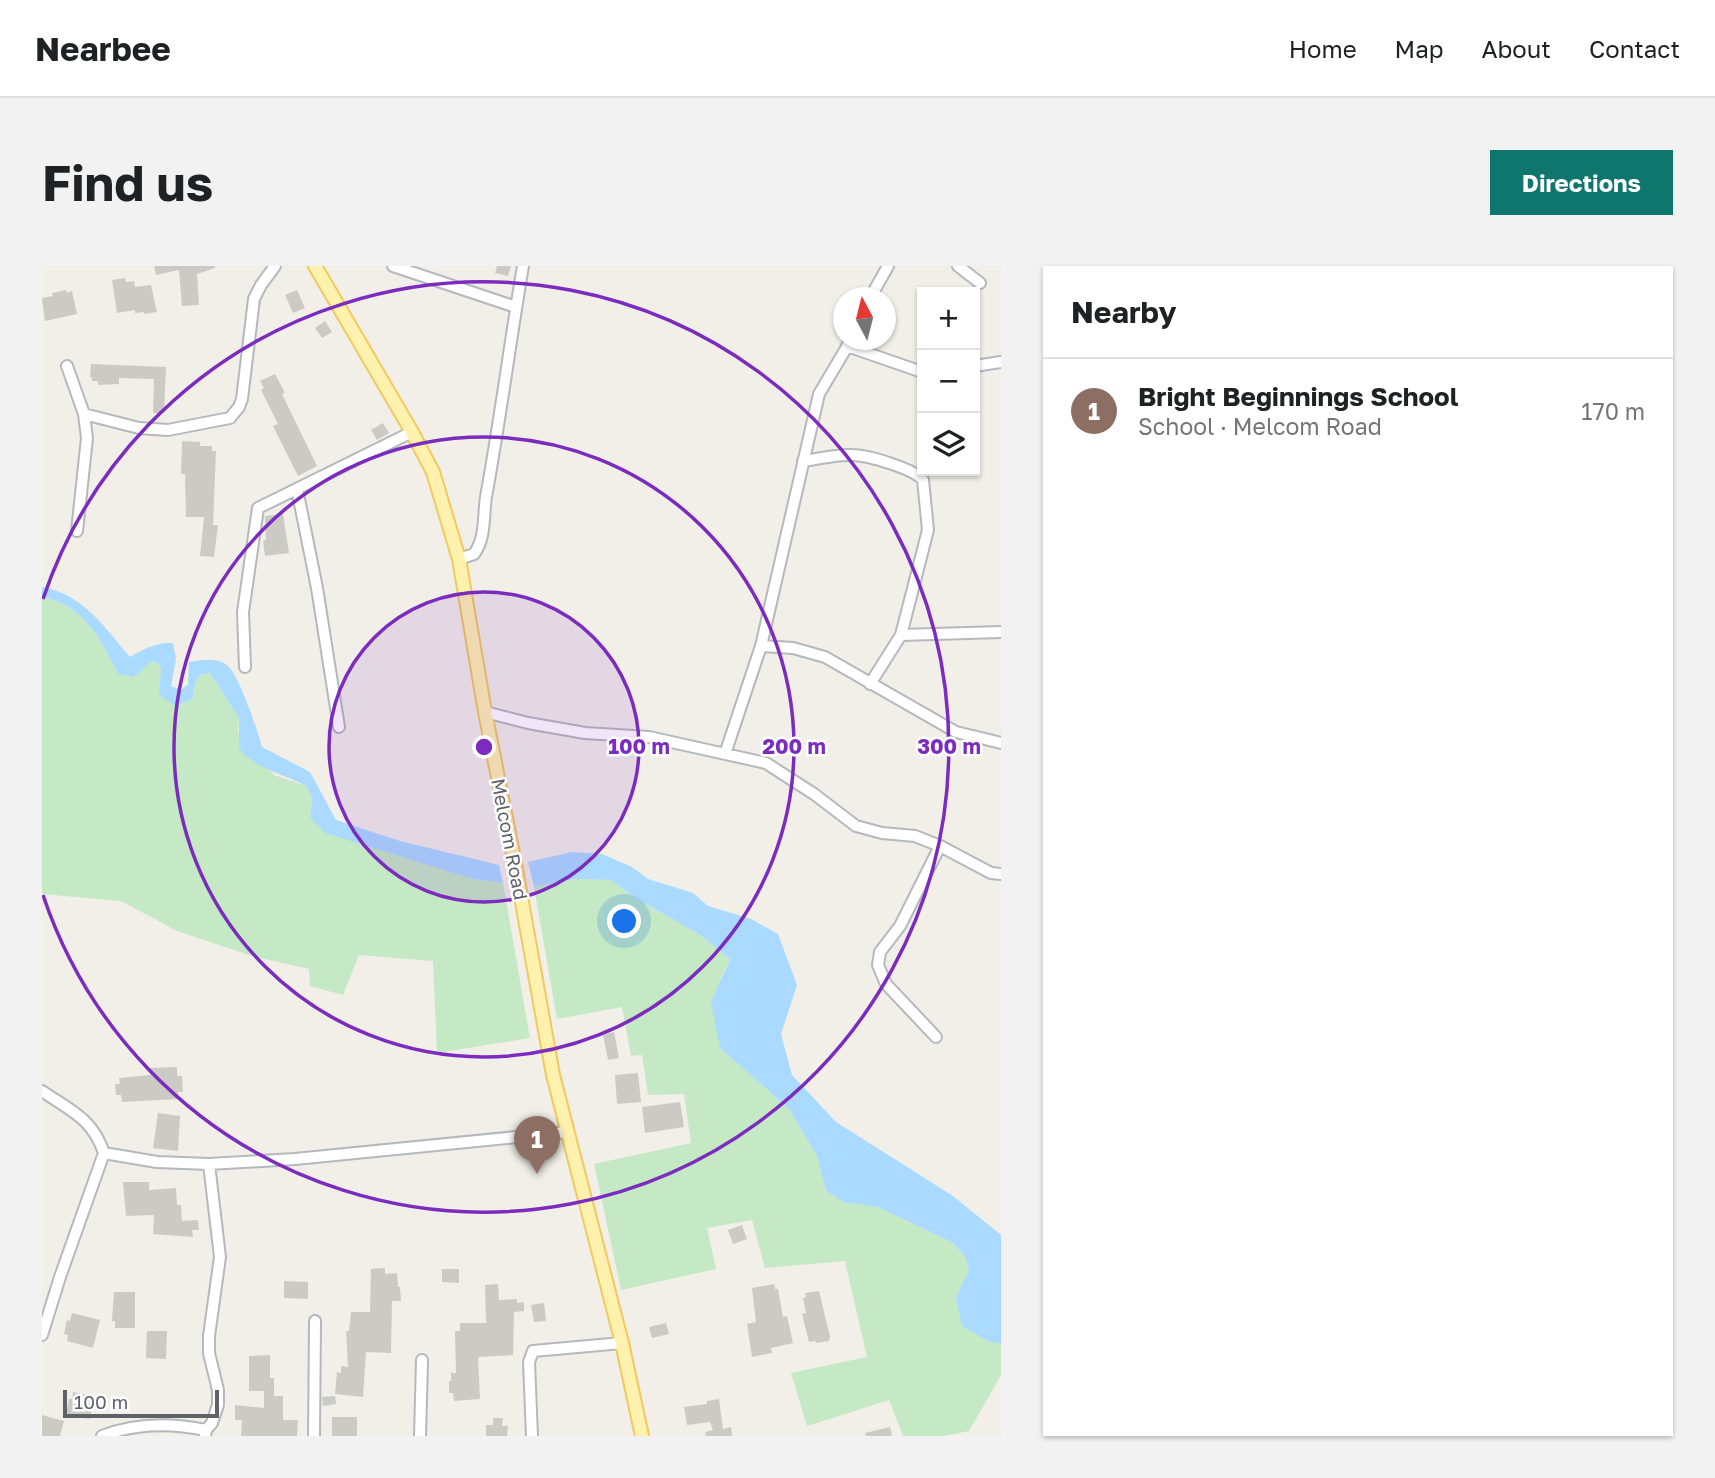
<!DOCTYPE html>
<html lang="en">
<head>
<meta charset="utf-8">
<style>
	body { margin:0; font-family:"Golos Text",sans-serif; background:#f2f2f2; color:#202124 }
	.controls { position:absolute; right:21px; top:21px; display:grid; overflow:hidden; border-radius:0px; box-shadow:0 2px 5px #0004 }
	.controls button { width:63px; height:63px; display:grid; place-items:center; padding:0; border:0; border-bottom:2px solid #e0e0e0; background:#fff; color:#202124; font:35px sans-serif }
	.compass { position:absolute; left:791px; top:21px; width:63px; height:63px; border-radius:50%; background:#fff; box-shadow:0 2px 5px #0004; rotate:353deg }
	.scale { position:absolute; left:21px; bottom:18px; width:156px; box-sizing:border-box; padding-left:7px; border:4px solid #5f6368; border-top:0; font-size:19px; line-height:24px; white-space:nowrap; color:#5f6368; -webkit-text-stroke:5px #fff; paint-order:stroke }
	.you { position:absolute; left:583px; top:656px; width:24px; height:24px; margin:-18px; border:5px solid #fff; border-radius:50%; background:#1a73e8; box-shadow:0 0 0 10px #1a73e833 }
	.badge { display:grid; place-items:center; width:46px; height:46px; border-radius:50%; background:#0f766e; color:#fff; font-size:23px; font-weight:700 }
	.pin { position:absolute; translate:-50% -58px; filter:drop-shadow(0 2px 4px #0008) }
	.pin::after { content:''; position:absolute; top:37px; width:24px; height:21px; background:inherit; clip-path:polygon(0 0,100% 0,50% 100%) }
	.list { margin:0; padding:0; list-style:none }
	h2 { display:flex; justify-content:space-between; align-items:center; height:91px; margin:0; padding:0 28px; font-size:30px }
	h2 small { font-size:23px; font-weight:400; color:#757577 }
	.list li { display:grid; grid-template-columns:46px 1fr auto; gap:21px; align-items:center; box-sizing:border-box; height:105px; padding:0 28px; border-top:2px solid #e0e0e0 }
	.list b { display:block; font-size:26px; white-space:nowrap }
	.list p { margin:0; font-size:23px; white-space:nowrap; color:#757577 }
	.list em { font-size:23px; font-style:normal; color:#757577 }
	.icon { flex:none; width:38px; height:38px; fill:none; stroke:currentColor; stroke-width:2; stroke-linecap:round; stroke-linejoin:round }
	.map { position:relative; flex:none; width:959px; height:1170px; overflow:hidden; border-radius:0px }
	header { display:flex; align-items:center; gap:42px; box-sizing:border-box; height:98px; padding:0 35px; background:#fff; border-bottom:2px solid #e0e0e0 }
	header strong { font-size:33px }
	nav { display:flex; gap:38px; margin-inline-start:auto; font-size:24px }
	.intro { display:flex; align-items:center; justify-content:space-between; box-sizing:border-box; height:168px; padding:0 42px }
	h1 { margin:0; font-size:49px }
	.button { padding:18px 32px; border-radius:0px; background:#0f766e; color:#fff; font-size:24px; font-weight:700 }
	main { display:flex; gap:42px; padding:0 42px }
	aside { flex:1; background:#fff; border-radius:0px; box-shadow:0 2px 5px #0004 }
	.map>svg:first-child { display:block }
	.green { fill:#c5e8c5 }
	.water { fill:#aadaff }
	.building { fill:#cccac5 }
	.lines { fill:none; stroke-linecap:round; stroke-linejoin:round }
	.minor-casing { stroke:#b5b8bc; stroke-width:14 }
	.major-casing { stroke:#f2c960; stroke-width:16 }
	.minor { stroke:#fff; stroke-width:10 }
	.major { stroke:#fff2af; stroke-width:12 }
	.ring { fill:none; stroke:#7b2cbf; stroke-width:3.5 }
	.labels { text-anchor:middle; dominant-baseline:central; stroke-width:5; stroke-linejoin:round; paint-order:stroke }
	.street-label { font-size:19px; fill:#5f6368; stroke:#fff }
	.centre { fill:#7b2cbf; stroke:#fff; stroke-width:3.5 }
	.ring-label { font-size:21px; text-anchor:middle; font-weight:bold; fill:#7b2cbf; stroke:#fff; stroke-width:5; stroke-linejoin:round; paint-order:stroke }
</style>
</head>
<body>
<header>
<strong>Nearbee</strong>
<nav><a>Home</a><a>Map</a><a>About</a><a>Contact</a></nav>
</header>
<div class="intro"><h1>Find us</h1><a class="button">Directions</a></div>
<main>
<div class="map">
<svg width="959" height="1170" viewBox="0 0 959 1170">
	<rect width="100%" height="100%" fill="#f1efe8"/>
	<path class="green" d="M0,331C41,338 59,374 76,408L92,411L111,394L116,397L119,403L118,429L150,433L153,417L158,409L168,407L197,452L196,466L232,509L264,520L270,531L268,551L431,613L461,617L488,772L395,787L391,695L317,689L301,729L268,720L267,703L210,690L135,665L79,635L0,628Z
		M533,613L569,614L592,631L658,669L688,693L679,711L678,782L747,843L775,890L784,925L802,935L836,941L911,977L923,991L927,1004L914,1031L946,1075L959,1078V1109L927,1165L902,1170H861L847,1134L765,1160L749,1107L825,1091L803,995L723,1002L710,954L665,962L674,1003L579,1024L552,898L649,877L642,828L606,829L600,789L589,790L580,741L515,753L492,621Z"/>
	<path class="water" d="M0,321C41,328 63,362 88,391C102,383 114,376 131,377L134,393L129,420L139,424L146,418L147,396C159,394 174,391 185,399C198,410 215,464 220,481L268,506L294,554L358,575L457,599L461,617L431,613L283,567L268,551L270,531L264,520C240,507 216,504 197,483V452L168,407L158,409L153,417L150,433L133,440L117,429L119,403L116,397L110,395L92,411L76,408C59,374 41,338 0,331Z
		M530,586L560,588L590,601L606,613L651,627L666,640L709,653L736,668L755,719L739,768L750,809L794,856L911,930L959,969V1078L946,1075L920,1060L914,1031L927,1004L923,991L911,977L836,941L802,936L784,925L775,890L747,843L678,782L669,736L688,693L658,669L592,631L569,614L533,613L492,621L486,596Z"/>
	<path class="building" d="M112,0H173V2L155,8L157,39L140,40L137,4L114,9Z
		M455,0H469L466,10L453,7Z
		M83,12L84,16L92,15L93,21L109,19L115,46L102,48V46L93,47V44L75,47L70,14Z
		M24,24L25,27L30,25L35,48L3,55L0,32L11,30L10,27Z
		M255,24L263,42L251,47L243,29Z
		M283,55L290,66L280,72L273,62Z
		M49,98L124,101L122,147H111L112,113L77,112V118L56,119V115H50V111H48Z
		M233,108L243,127L240,128L275,200L256,210L231,160L236,158L219,124L222,122L218,115Z
		M341,157L347,167L335,174L329,164Z
		M140,175L158,176V180H170V185H174L171,259H176L172,291L158,290L162,251H144L143,208H139Z
		M241,248L247,287L223,290L221,275L224,274L223,250Z
		M572,766L577,792L566,794L561,769Z
		M135,801V810H140L141,826H136V833L80,836L79,829H74L73,818H78L77,812L108,809V802Z
		M596,807L599,836L575,838L573,809Z
		M638,836L642,861L603,867L600,841Z
		M116,847L138,850L136,885L111,882Z
		M81,916H107V924L134,922L135,939H139L140,955L156,954L157,964H150L151,971L111,968L112,949L84,950Z
		M700,959L705,973L691,978L686,964Z
		M343,1002V1008L355,1007L356,1021H358L359,1035H350L349,1087L324,1086L321,1131L293,1128L295,1106L299,1107V1100L306,1101L304,1065H307L309,1046H328L329,1003Z
		M400,1003H417V1017L400,1016Z
		M242,1015L266,1016V1033L242,1032Z
		M456,1018L457,1034L475,1033V1037L482,1036V1045L472,1046L471,1089L436,1091L438,1133L412,1135L411,1127H407V1115H409V1107H414L413,1065H418V1057H444L443,1019Z
		M732,1018L733,1023H736L741,1051L745,1050L751,1077L729,1082L730,1087L710,1091L705,1058L714,1056L710,1022Z
		M777,1025L788,1071L787,1075L774,1077V1075L767,1076L760,1048L764,1047L761,1032L764,1031L763,1027Z
		M72,1026H93V1062H73V1055H70Z
		M502,1037L504,1055L492,1056L489,1039Z
		M30,1047L58,1054L51,1082L25,1075L26,1069L22,1068L25,1054L28,1055Z
		M624,1057L627,1068L610,1072L607,1061Z
		M105,1065H125L124,1093L104,1092Z
		M228,1089V1112H232V1130H241V1154H256L255,1170H199L200,1154H193V1139L222,1142V1125H207V1090Z
		M31,1126L52,1130L48,1153L24,1149L27,1133H30Z
		M293,1130L294,1138L281,1140L280,1131Z
		M677,1133L681,1163L689,1161L690,1170H664L663,1166L671,1164L668,1156L645,1159L642,1141L665,1138V1135Z
		M0,1149L22,1155L18,1170H0Z
		M290,1151H315V1170H290Z
		M451,1152H461L460,1160H466L465,1170H444V1159H451Z
		M848,1161L850,1170H824L823,1167Z"/>
	<g class="lines">
		<g class="minor-casing">
			<path id="minor" d="M351,0L474,41
				M916,0L938,17
				M828,32L846,0
				M805,80L880,106
				M25,100L42,148L45,172L35,265
				M933,100L959,96
				M42,148L97,162L126,164L188,152L197,141L200,133L212,33L219,19L233,0
				M761,195C777,193 794,188 810,189C826,189 872,203 881,214L886,264L859,369L828,418
				M255,223L275,322L297,461
				M417,293L432,288C444,272 441,250 444,231C458,154 468,77 481,0
				M859,369L959,366
				M719,380L751,382L783,391L914,466L959,477
				M203,401L201,346L216,242L370,166
				M443,446L486,457L543,467L607,471L724,497L772,528L814,560L840,567L873,570L898,580L949,607L959,608
				M683,488L719,380L777,128L809,74
				M894,771L844,718L836,699L838,686L858,660L898,580
				M0,825C29,845 50,852 62,887
				M0,1069L18,1011L62,887L115,896L167,898L253,893L525,866
				M60,1170C93,1157 130,1157 164,1164
				M163,1170L164,1164L170,1157L176,1139V1124L167,1087V1070L178,991L167,898
				M272,1170L273,1055
				M378,1170L380,1094
				M490,1170L487,1096L491,1085L580,1077"/>
		</g>
		<g class="major-casing">
			<path id="major" d="M273,0L370,166L391,206L417,293L443,446L473,597L511,809L580,1077L600,1170"/>
		</g>
		<use href="#minor" class="minor"/>
		<use href="#major" class="major"/>
	</g>
	<circle cx="442" cy="481" r="155" fill="#7b2cbf" fill-opacity=".12"/>
	<g class="ring">
		<circle cx="442" cy="481" r="155"/>
		<circle cx="442" cy="481" r="310"/>
		<path d="M1 333A465 465 0 1 1 1 629"/>
	</g>
	<g class="labels">
		<g class="street-label">
			<text transform="translate(468 573) rotate(79)">Melcom Road</text>
		</g>
	</g>
	<circle cx="442" cy="481" r="10" class="centre"/>
	<g class="ring-label">
		<text x="597" y="488">100 m</text>
		<text x="752" y="488">200 m</text>
		<text x="907" y="488">300 m</text>
	</g>
</svg>
<div class="controls">
<button>+</button>
<button>−</button>
<button><svg class="icon" aria-label="layers" viewBox="0 0 24 24"><path d="M12 4l9 5-9 5-9-5zM3 14l9 5 9-5"/></svg></button>
</div>
<svg class="compass" viewBox="-18 -18 36 36"><path d="M0-13l5 13h-10z" fill="#e53935"/><path d="M0 13l5-13h-10z" fill="#757577"/></svg>
<div class="scale">100 m</div>
<div class="you"></div>
<div class="pin badge" style="left:495px;top:908px;background:#8d6e63">1</div>
</div>
<aside>
<h2>Nearby<small></small></h2>
<ul class="list">
<li><span class="badge" style="background:#8d6e63">1</span><div><b>Bright Beginnings School</b><p>School · Melcom Road</p></div><em>170 m</em></li>
</ul>
</aside>
</main>
</body>
</html>
